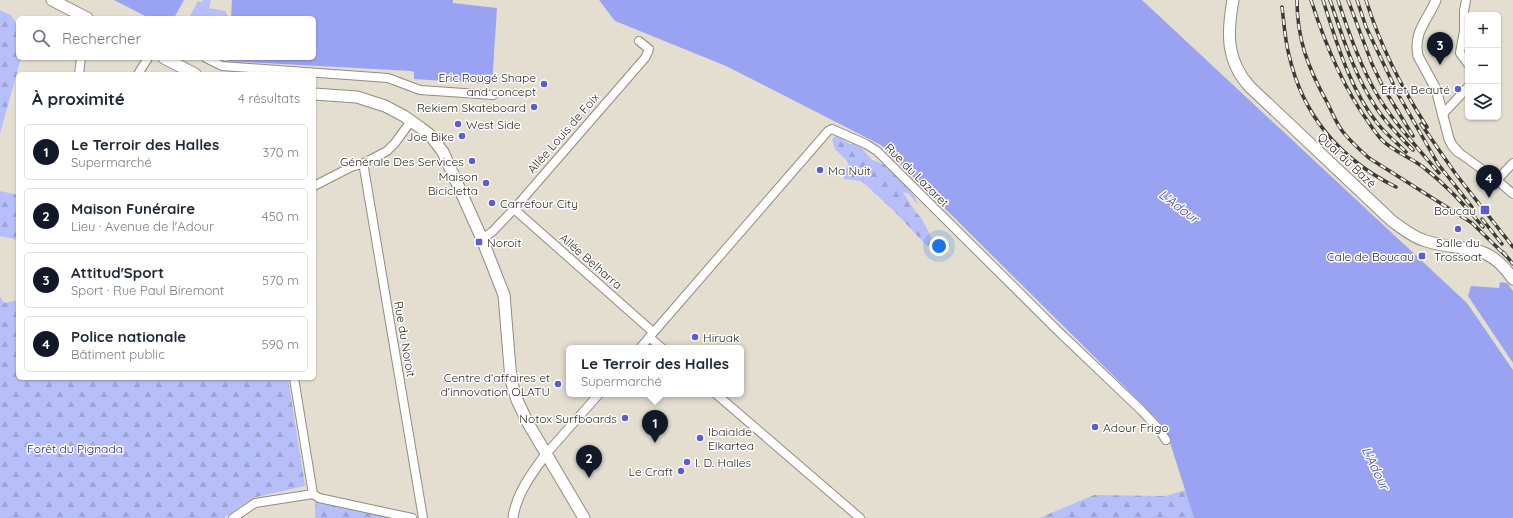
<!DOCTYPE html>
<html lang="fr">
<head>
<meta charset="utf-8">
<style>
	body { margin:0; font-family:Quicksand,sans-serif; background:#f2f2f3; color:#1f2937 }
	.controls { position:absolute; right:12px; top:12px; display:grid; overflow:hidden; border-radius:6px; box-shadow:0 1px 3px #0004 }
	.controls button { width:36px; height:36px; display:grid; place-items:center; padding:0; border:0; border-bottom:1px solid #e0e1e3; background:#fff; color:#1f2937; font:20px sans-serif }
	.you { position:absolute; left:939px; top:246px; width:14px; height:14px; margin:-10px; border:3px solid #fff; border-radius:50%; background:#1a73e8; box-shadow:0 0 0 6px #1a73e833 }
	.badge { display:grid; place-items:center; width:26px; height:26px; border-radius:50%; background:#111827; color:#fff; font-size:13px; font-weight:700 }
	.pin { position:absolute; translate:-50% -33px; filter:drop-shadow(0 1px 2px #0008) }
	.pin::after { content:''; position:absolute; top:21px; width:14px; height:12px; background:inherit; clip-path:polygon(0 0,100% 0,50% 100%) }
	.popup { position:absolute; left:566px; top:345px; width:178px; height:52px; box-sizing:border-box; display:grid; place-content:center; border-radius:6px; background:#fff; filter:drop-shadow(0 1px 3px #0005); font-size:13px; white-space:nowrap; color:#747a83 }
	.popup b { font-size:15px; color:#1f2937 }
	.popup::after { content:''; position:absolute; left:50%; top:100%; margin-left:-8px; border:8px solid transparent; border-top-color:#fff }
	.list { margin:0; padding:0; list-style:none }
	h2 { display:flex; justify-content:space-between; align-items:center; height:52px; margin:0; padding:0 16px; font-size:17px }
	h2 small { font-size:13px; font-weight:400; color:#747a83 }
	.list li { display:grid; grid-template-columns:26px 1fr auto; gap:12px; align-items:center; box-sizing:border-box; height:56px; margin:0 8px 8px; padding:0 8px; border:1px solid #e0e1e3; border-radius:6px }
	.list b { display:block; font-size:15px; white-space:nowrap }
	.list p { margin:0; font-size:13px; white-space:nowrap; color:#747a83 }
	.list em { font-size:13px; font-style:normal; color:#747a83 }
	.icon { flex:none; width:22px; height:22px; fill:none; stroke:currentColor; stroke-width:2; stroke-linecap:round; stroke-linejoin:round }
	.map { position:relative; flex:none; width:1513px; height:518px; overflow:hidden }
	.search { position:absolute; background:#fff; box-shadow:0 1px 3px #0004; left:16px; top:16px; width:300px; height:44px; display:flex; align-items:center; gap:10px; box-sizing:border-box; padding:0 14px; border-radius:6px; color:#747a83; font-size:15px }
	.panel { position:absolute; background:#fff; box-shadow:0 1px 3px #0004; left:16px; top:72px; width:300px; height:308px; border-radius:6px }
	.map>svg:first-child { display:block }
	.grass { fill:#b6bff9 }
	.forest { fill:url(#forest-firs) }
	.water { fill:#9aa3f1 }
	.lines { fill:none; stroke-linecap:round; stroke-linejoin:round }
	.minor-casing { stroke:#918c7e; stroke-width:10 }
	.tertiary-casing { stroke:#918c7e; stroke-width:11 }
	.secondary-casing { stroke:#918c7e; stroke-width:13 }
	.minor { stroke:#fff; stroke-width:8 }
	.tertiary { stroke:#fff; stroke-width:9 }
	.secondary { stroke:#fff; stroke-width:11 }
	.rail-casing { stroke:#3e3b34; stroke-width:3.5 }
	.rail { stroke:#fff; stroke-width:2; stroke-dasharray:6; stroke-linecap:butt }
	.poi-dot { fill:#5b5dd5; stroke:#fff; stroke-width:1.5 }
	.labels { text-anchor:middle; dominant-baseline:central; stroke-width:3; stroke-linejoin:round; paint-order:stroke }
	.poi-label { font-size:12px; fill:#292721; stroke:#fff; text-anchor:end }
	.street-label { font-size:12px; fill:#292721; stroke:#fff }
	.park-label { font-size:12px; fill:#231a73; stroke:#fff }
	.water-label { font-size:13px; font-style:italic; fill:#3f419b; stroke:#fff }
</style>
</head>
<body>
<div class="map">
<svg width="1513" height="518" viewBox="0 0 1513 518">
	<defs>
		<pattern id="forest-firs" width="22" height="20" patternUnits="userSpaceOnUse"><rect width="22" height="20" fill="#b6bff9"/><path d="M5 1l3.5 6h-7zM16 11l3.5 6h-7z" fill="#9ca4d5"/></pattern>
	</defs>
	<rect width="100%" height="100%" fill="#e4ded0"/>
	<path class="grass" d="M203,0H211L209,8L225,11L229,18H189L198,1L202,2Z"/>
	<path class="forest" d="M0,10L11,15L18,27V58H21L0,134Z
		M837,135L850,144L855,143L861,147L872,160C890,163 913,190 919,206L909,194L903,192L915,211L922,219L934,243L930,247L925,244L896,213L866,185L861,181L844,179V169L849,167L847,161L835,149L832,139Z
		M0,191L18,195V240L0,236Z
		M0,296L4,303L18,300V378H288L305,486L252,498L224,518H0Z
		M1186,490L1194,518H1039L1094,495L1165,496Z
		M315,501L393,518H315Z"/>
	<path class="water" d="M114,0H184L174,18H149Z
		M232,0H453V3L497,8L492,84L414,79V72L411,71L228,61V58H314V18H231Z
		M599,0H1142L1467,303L1513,370V518H1194L1167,433L1160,422L881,145L726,66L615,21Z
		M1500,282L1507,283L1513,291V363L1468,296L1471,286L1499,288Z"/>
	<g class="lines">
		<g class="minor-casing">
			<path id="minor" d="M1466,0L1464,11V31L1460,53L1468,64
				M206,58L222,66L388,78L420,90L493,95
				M79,74L81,58
				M138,74L148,58
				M1442,115L1468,87
				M1458,152L1497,180L1513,194
				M362,164L364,168L423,518
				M1497,180L1513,163
				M314,186L351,167L362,164L387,151L395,143L411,121
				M514,209L653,332
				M482,239L492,232L514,209L645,58L648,52L649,49L639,41
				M649,337L662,348
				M640,348L828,131L832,129L866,144L877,151L1057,330L1141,410L1158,428L1166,440
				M294,378L313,494L319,498L412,518
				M716,394L860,518
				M546,454L599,394
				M233,518L255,503L313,494"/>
		</g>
		<g class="tertiary-casing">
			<path id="tertiary" d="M1436,0C1428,20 1413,31 1418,56L1436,89L1449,139L1452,145L1458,152
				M513,518C516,494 532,473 546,454"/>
		</g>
		<g class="secondary-casing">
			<path id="secondary" d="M52,0L87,18
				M1233,0C1227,33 1226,61 1250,87L1392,221C1402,228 1411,236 1423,240C1462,254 1485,238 1513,279
				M164,58L195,74
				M314,94L357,97L385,106L404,116L421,128L430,135L443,152L482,239L504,295L511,380L517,400L528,423L584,518"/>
		</g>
		<use href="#minor" class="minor"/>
		<use href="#tertiary" class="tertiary"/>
		<use href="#secondary" class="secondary"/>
		<g class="rail-casing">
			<path id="rail" d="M1297,0C1297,39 1308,68 1327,102C1332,112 1336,123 1343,132C1351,142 1360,150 1369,158L1472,223L1506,256
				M1311,0C1325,44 1342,86 1369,123C1373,129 1377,135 1382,140C1394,152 1410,157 1423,167C1445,184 1465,205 1483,227
				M1323,0C1336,41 1350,90 1378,124C1386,134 1397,143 1406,152
				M1330,0C1343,38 1354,75 1377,109C1387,124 1400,137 1413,150
				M1338,0C1348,31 1359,63 1375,91C1392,121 1417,147 1439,173
				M1348,0L1372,64L1383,87L1413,136
				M1357,0L1366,27L1398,94L1438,164L1472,207
				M1366,0C1380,45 1401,87 1427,127
				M1282,7C1284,23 1285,40 1289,55C1303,117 1340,159 1396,187
				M1421,124L1455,173L1513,247
				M1482,219L1502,244
				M1503,252L1513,264"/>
		</g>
		<use href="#rail" class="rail"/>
	</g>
	<g class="poi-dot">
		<circle cx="544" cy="84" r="4"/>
		<circle cx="1458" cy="89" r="4"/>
		<circle cx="534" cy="107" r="4"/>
		<circle cx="458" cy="124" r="4"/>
		<circle cx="462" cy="136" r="4"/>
		<circle cx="472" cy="161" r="4"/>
		<circle cx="820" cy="170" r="4"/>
		<circle cx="486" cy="183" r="4"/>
		<circle cx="492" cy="203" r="4"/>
		<rect x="1480" y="205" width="10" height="10" rx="2"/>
		<circle cx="1458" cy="229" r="4"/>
		<rect x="475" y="238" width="8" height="8" rx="2"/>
		<rect x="1418" y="252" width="8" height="8" rx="2"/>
		<circle cx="695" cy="337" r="4"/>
		<circle cx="558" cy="384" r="4"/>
		<circle cx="625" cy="418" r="4"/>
		<circle cx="1095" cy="427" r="4"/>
		<circle cx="700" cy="438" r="4"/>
		<circle cx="687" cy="462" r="4"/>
		<circle cx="681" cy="471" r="4"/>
	</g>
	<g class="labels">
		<g class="poi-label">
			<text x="536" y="77">Eric Rougé Shape<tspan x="536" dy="14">and concept</tspan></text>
			<text x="1450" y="89">Effet Beauté</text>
			<text x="526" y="107">Rekiem Skateboard</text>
			<text x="466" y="124" text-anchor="start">West Side</text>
			<text x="454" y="136">Joe Bike</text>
			<text x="464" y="161">Générale Des Services</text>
			<text x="828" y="170" text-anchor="start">Ma Nuit</text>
			<text x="478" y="176">Maison<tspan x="478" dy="14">Bicicletta</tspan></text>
			<text x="500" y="203" text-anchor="start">Carrefour City</text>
			<text x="1476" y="210">Boucau</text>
			<text x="487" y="242" text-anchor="start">Noroit</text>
			<text x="1458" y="242" text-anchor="middle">Salle du<tspan x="1458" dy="14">Trossoat</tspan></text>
			<text x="1414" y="256">Cale de Boucau</text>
			<text x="703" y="337" text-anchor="start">Hiruak</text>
			<text x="550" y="377">Centre d’affaires et<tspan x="550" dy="14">d’innovation OLATU</tspan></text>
			<text x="617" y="418">Notox Surfboards</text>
			<text x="1103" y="427" text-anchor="start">Adour Frigo</text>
			<text x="708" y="431" text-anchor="start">Ibaialde<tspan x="708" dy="14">Elkartea</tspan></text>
			<text x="695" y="462" text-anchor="start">I. D. Halles</text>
			<text x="673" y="471">Le Craft</text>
		</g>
		<g class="street-label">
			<text transform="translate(563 133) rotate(-49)">Allée Louis de Foix</text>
			<text transform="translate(1347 160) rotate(43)">Quai du Bazé</text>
			<text transform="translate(917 175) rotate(45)">Rue du Lazaret</text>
			<text transform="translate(591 261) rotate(41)">Allée Belharra</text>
			<text transform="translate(405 339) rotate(80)">Rue du Noroit</text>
		</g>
		<g class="park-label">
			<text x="75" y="448">Forêt du Pignada</text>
		</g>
		<g class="water-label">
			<text transform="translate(1179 206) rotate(37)">L'Adour</text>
			<text transform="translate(1376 468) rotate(64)">L'Adour</text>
		</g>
	</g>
</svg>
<div class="controls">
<button>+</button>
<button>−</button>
<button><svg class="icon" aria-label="layers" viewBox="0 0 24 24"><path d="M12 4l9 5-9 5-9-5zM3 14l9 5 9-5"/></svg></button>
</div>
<div class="you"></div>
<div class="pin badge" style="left:655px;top:443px">1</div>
<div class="popup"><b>Le Terroir des Halles</b>Supermarché</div>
<div class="pin badge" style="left:589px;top:478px">2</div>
<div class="pin badge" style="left:1440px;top:65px">3</div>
<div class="pin badge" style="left:1489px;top:198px">4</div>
<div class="search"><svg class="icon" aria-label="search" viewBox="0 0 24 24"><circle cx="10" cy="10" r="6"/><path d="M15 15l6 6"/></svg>Rechercher</div>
<section class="panel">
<h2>À proximité<small>4 résultats</small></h2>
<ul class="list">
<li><span class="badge">1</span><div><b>Le Terroir des Halles</b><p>Supermarché</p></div><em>370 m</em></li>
<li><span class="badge">2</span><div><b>Maison Funéraire</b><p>Lieu · Avenue de l'Adour</p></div><em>450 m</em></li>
<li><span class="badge">3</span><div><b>Attitud'Sport</b><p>Sport · Rue Paul Biremont</p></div><em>570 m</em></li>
<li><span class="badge">4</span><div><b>Police nationale</b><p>Bâtiment public</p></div><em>590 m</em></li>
</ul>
</section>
</div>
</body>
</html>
